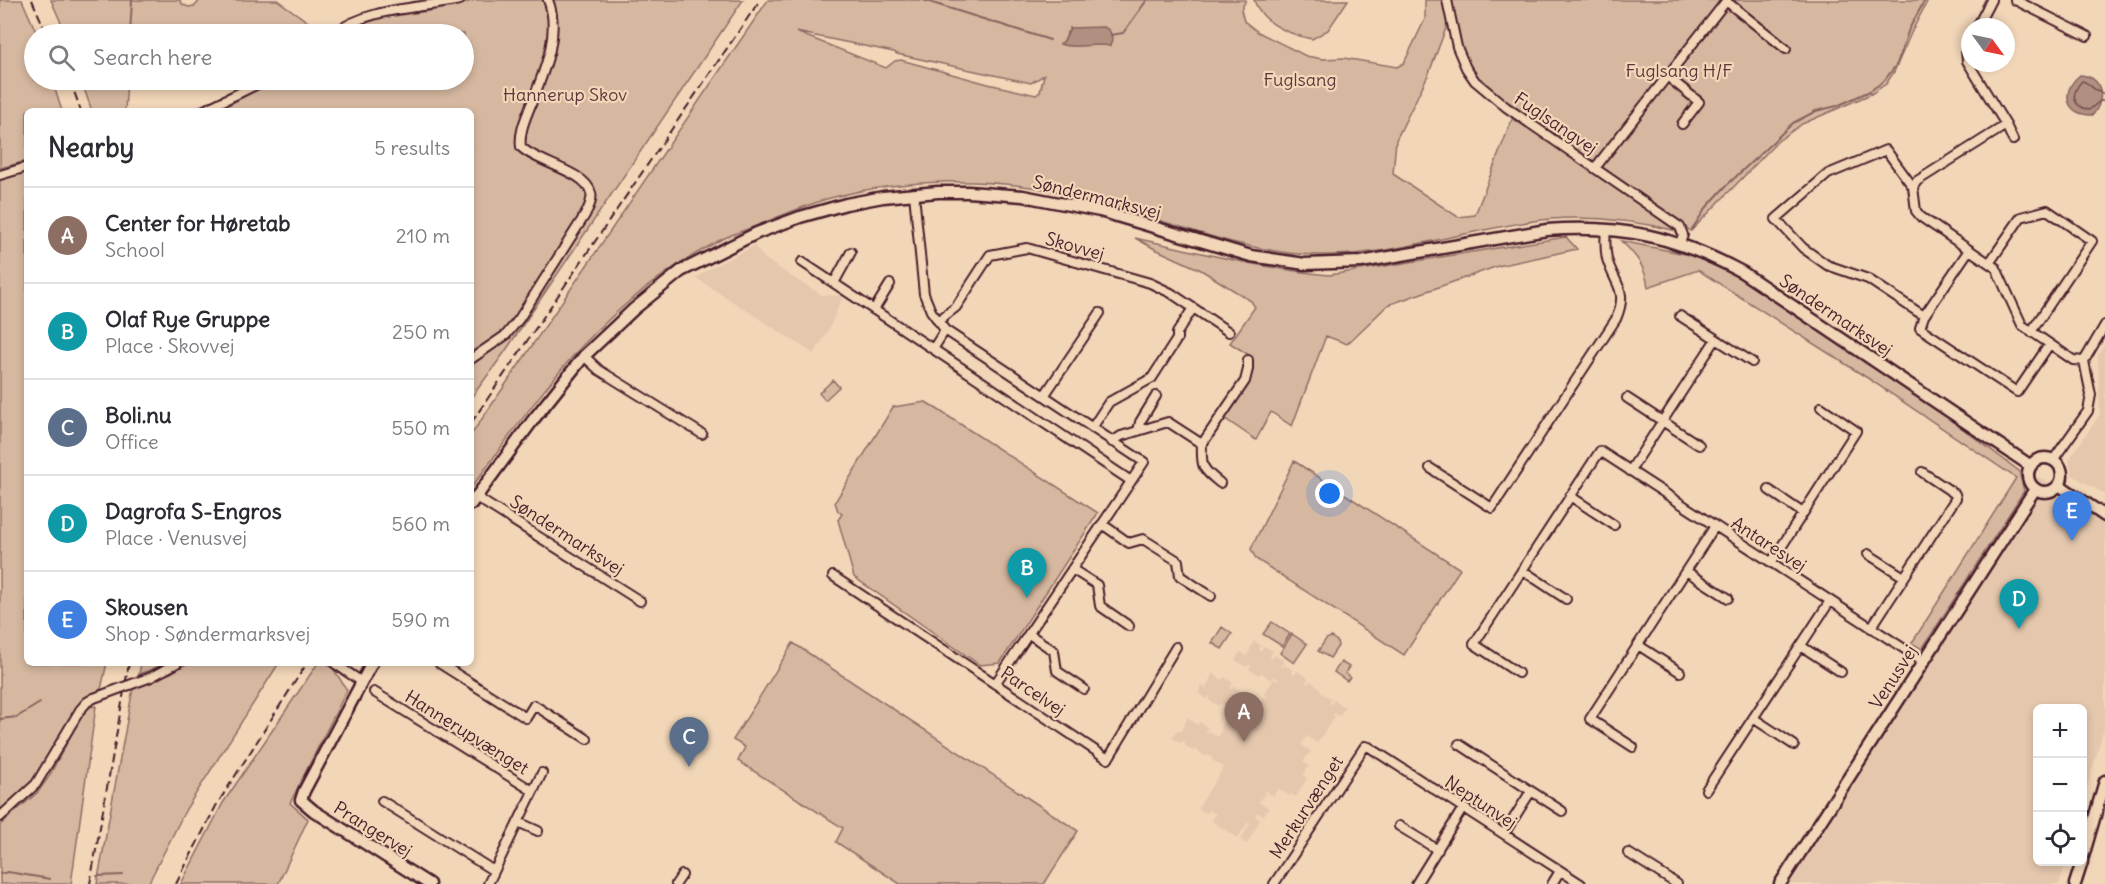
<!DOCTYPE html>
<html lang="en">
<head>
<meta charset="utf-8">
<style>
	body { margin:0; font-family:Delius,sans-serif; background:#f2f2f3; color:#2b2b33 }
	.controls { position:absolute; right:18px; bottom:18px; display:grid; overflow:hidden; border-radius:9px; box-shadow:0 3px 9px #0003 }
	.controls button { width:54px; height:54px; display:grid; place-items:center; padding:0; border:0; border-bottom:2px solid #e1e1e2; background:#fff; color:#2b2b33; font:30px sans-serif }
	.compass { position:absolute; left:1961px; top:18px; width:54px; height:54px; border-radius:50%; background:#fff; box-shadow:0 3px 9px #0003; rotate:123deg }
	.you { position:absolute; left:1330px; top:494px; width:21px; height:21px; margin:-15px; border:4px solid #fff; border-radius:50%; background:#1a73e8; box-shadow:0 0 0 9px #1a73e833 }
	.badge { display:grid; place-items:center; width:39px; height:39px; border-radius:50%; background:#1f6fb2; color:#fff; font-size:20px; font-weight:700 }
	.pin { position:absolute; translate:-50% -50px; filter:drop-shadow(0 2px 3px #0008) }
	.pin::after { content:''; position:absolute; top:32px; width:21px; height:18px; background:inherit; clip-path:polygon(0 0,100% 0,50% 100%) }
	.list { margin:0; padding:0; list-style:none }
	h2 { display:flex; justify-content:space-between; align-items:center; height:78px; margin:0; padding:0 24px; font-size:26px }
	h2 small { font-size:20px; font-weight:400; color:#7c7c81 }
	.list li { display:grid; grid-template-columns:39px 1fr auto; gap:18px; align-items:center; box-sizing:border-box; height:96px; padding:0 24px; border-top:2px solid #e1e1e2 }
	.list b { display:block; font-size:22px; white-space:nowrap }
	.list p { margin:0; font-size:20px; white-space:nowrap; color:#7c7c81 }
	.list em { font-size:20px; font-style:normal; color:#7c7c81 }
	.icon { flex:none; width:33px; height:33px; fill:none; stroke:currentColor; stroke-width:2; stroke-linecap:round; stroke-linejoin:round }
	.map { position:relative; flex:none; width:2105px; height:884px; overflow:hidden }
	.search { position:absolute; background:#fff; box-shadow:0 3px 9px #0003; left:24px; top:24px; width:450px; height:66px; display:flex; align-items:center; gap:15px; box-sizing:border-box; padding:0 21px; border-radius:33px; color:#7c7c81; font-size:22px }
	.panel { position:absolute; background:#fff; box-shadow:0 3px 9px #0003; left:24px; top:108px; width:450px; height:558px; border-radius:9px }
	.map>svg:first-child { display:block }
	.built { fill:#e4c7ad }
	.green { fill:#d6b8a0; stroke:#906c66; stroke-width:1.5; fill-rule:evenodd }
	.water { fill:#b19082; stroke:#88635f; stroke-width:1.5 }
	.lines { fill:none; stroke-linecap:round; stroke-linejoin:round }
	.shore { stroke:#734c4e; stroke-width:1.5 }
	.stream { stroke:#88635f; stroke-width:2 }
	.street-casing { stroke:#4a1f2b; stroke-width:12 }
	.secondary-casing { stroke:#4a1f2b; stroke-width:15 }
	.street { stroke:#f1d6b8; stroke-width:8 }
	.secondary { stroke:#f1d6b8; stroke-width:10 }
	.rail { stroke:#4a1f2b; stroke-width:2; stroke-dasharray:9 4.5; stroke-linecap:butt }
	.street-bridge-casing { stroke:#4a1f2b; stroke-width:12; stroke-linecap:butt }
	.street-bridge { stroke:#f1d6b8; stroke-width:8 }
	.labels { text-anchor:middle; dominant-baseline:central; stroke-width:4.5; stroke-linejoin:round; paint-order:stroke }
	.park-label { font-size:18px; fill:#5f363d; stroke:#f1d6b8 }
	.street-label { font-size:18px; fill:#4a1f2b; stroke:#f1d6b8 }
</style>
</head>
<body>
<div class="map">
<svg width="2105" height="884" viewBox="0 0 2105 884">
	<rect width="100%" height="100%" fill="#f1d6b8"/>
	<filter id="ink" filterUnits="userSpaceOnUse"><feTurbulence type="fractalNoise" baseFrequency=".0167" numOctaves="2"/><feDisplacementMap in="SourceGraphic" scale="12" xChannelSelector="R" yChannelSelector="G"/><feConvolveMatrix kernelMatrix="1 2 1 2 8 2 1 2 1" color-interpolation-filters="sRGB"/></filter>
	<g filter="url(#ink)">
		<path class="built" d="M754,246L765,259L800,282L822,295L843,296L829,329L814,354L696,278L709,269Z
			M2105,343V494L2072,475L2069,460L2100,414L2098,356Z
			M2038,477L2105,513V724L2083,803L2082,708H2038V862H2066L2059,884H1771Z
			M1254,641L1261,646L1259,649L1261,651L1264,646L1273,651L1270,657L1272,659L1275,655L1284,661L1280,666L1282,668L1284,665L1293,670L1292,673L1294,675L1297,671L1308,678L1306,683L1308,684L1310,681L1321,689L1320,692L1331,699L1329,703L1331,704L1334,700L1345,708L1339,716L1333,713V715L1335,716L1317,743L1307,736L1301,745L1311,751L1303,762L1309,766L1303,775L1307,778L1296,797L1291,794L1290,796L1278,788L1273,796L1265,790L1263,792L1265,793L1259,802L1269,808L1263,816L1258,812L1255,816L1260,820L1247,844L1241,840L1250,823L1248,822L1238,838L1212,821L1216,814L1209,810L1206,813L1198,808L1224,767L1212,760L1213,758L1207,755L1205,756L1197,750L1195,748L1193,751L1184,745L1186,742L1184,740L1181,743L1172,738L1177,730L1181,732L1188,717L1197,725L1199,722L1208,728L1205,733L1207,734L1209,731L1218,737L1222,730L1220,728L1226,718L1229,719L1235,710L1233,708L1231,711L1221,703L1218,706L1209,700L1211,697L1209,696L1207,699L1198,693L1202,686L1206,688L1213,673L1222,680L1224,677L1233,683L1230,688L1232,689L1234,686L1243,692V694L1257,702L1255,706L1260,709L1261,706L1258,704L1263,697L1266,698L1267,696L1264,694L1274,679L1277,681L1279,679L1274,676L1271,680L1261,672L1259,675L1249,669L1251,666L1249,664L1247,667L1235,660L1240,652L1247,656Z"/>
		<path class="green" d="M0,0H22L37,34H34V80H52L62,111H27V161L0,168Z
			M51,0H180L182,4L188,7L195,6L200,0H277L325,34H66Z
			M475,0H743L504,353L471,398V111H217L276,80H464V34H344L373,19L449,8Z
			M768,0H1246L1241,10L1244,21L1258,32L1306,56L1323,59L1344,58L1397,67L1404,63L1425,19V0H1443L1447,22L1446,28L1429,73L1396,140L1393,174L1458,217L1475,215L1513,117L1673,225L1677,231C1636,221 1593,216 1551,219C1475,226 1396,257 1320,255C1231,254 1145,209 1060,192C986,177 906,178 834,197C808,204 783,215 758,225C744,231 728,235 715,243C666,269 621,305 583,345C542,389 507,440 471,488V435ZM796,32L894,52L897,54L1031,83L1044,75L1040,92L1036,95L988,84L901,60L895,61L886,68ZM1067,32L1110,46C1094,42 1077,47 1061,44L1066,38Z
			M1254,0H1348L1328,30L1312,39C1289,34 1262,23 1254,0Z
			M1451,0H1928L1912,31L1894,72L1886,84L1871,94L1802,124L1778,141L1691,231L1508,105L1478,79L1461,49Z
			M81,80H127L125,111H92Z
			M27,172V663H107L101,689L81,702L35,781L0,813V179Z
			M1566,237L1577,249L1498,266L1388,305L1347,344L1326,336L1292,426L1271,412L1256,440L1224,418L1250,380L1252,369L1249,355L1230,343L1255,307L1251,301L1201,270L1155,249L1135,238C1199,252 1263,269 1329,275Z
			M1621,241L1695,256L1745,281L1950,419L2019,471L2024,491L1922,649L1912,643L2016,478L1869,379L1698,270L1648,287C1645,266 1636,255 1621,241Z
			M833,380L839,387L825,400L819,393Z
			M926,402L1098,513L1000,663L980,665L854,577L838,520L842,514L838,511L835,502L893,407Z
			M1294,461L1460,569L1404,655L1256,559L1251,549Z
			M1272,622L1290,634L1282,646L1263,634Z
			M1222,627L1232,634L1222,649L1212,643Z
			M1292,634L1307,644L1294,663L1280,653Z
			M1331,637L1337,641L1338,646L1330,658L1318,651L1326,639Z
			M793,643L1078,831L1044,884H900L836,842L843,828L738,761L745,747L733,740Z
			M1341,662L1349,667L1345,673L1350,677L1347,681L1334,672Z
			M141,663H168L139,674Z
			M188,663H279L186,809L148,884H97L133,688L171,673Z
			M318,663H328L331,665L347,690L290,803L308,819L278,884H181L223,803Z
			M96,706L71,884H0V825L38,792L48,778L82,715L90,707Z"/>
		<path class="water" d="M1104,27C1112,31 1114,37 1110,46C1094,42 1076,50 1060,44L1064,41L1070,28Z
			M2080,75C2104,77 2105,99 2093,115C2065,116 2060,91 2080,75Z"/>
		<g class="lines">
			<path class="shore" d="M2105,94C2096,94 2091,83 2082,81C2070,94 2072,106 2089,110L2100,101H2105"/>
			<path class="stream" d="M923,0L1050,40
				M130,34L132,0
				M1111,35L1123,33L1147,0
				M1692,229L1706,208L1726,186L1793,123L1816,111L1837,106L1870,91L1884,81L1897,64L1909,29L1925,0
				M0,719L17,717L40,703
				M0,874L8,872L50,879
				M97,876L123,875"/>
			<g class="street-casing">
				<path id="street" d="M1447,0L1457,47L1466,68L1475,81L1506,107L1680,227L1683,235L1680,243
					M2015,0L2087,36
					M1726,1L1786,49
					M1977,27L1991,0
					M333,34C369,7 417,9 460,0
					M1970,41L1966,49L1967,61L2006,125L2013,140
					M1667,76L1699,102L1682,124
					M202,111L266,80
					M2006,125L1917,181L1913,187L1916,211L1921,217L1996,268L2022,325L2073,360L2084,361
					M1595,168L1727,0
					M0,175L27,167
					M1913,187L1886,150L1828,174L1776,219L1803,248L1827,265L1868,279L1924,316
					M914,194L924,294L931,311L945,330L1144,462L995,684
					M1969,250L1924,316L1920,328L2017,392L2049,345
					M802,262L933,349L945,330
					M1990,262L2021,217L2047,210L2092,241L2031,332
					M834,283L851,252
					M874,310L890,284
					M1680,316L1752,362
					M938,321L956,307L990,255L1027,248L1150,283L1171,293L1229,332
					M933,349L1131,481
					M584,356L599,370L702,434
					M471,359L506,335L519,319L585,215C588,209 593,200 591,193C586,171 537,163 521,147C519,133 525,120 530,107C542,76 562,34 548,0
					M1044,396L1100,313
					M1627,398L1699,445
					M1092,428L1109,402L1152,378L1177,339V333L1193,308
					M1138,431L1140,422L1156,396
					M1112,442L1121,436L1168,422L1202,444C1201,467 1202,469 1220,483
					M1202,444L1245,381L1248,369V360
					M2056,456L2088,411L2091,395L2084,361L2105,325
					M1430,468L1492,508L1616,319C1629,289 1614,284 1607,259C1605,249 1605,239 1606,229
					M1630,471L1716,339
					M1769,490L1803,513
					M1570,496L1614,525
					M476,497L640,601
					M1102,524L1129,543L1143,539L1178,561L1180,576L1211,596
					M1868,554L1904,577
					M1771,563L1856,431L1821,407
					M1072,569L1097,585L1100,606L1129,626
					M1522,570L1566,599
					M1686,571L1728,598
					M833,576L1108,759L1176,647
					M1871,628L1956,498L1955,494L1922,472
					M1029,634L1054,651L1057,671L1084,689
					M1638,645L1680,672
					M1801,646L1841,672
					M334,663L362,682
					M439,663L526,718L534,705L587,739
					M1518,673L1474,644L1600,451L1923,661
					M151,677L177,663
					M374,692L533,791
					M1753,718L1794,745
					M1459,744L1531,791L1504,834
					M1633,747L1590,719L1715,526
					M1706,790L1830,601
					M1531,791L1562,811
					M382,801L494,871
					M0,817L36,784L80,710L87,702L94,698
					M518,822L538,831
					M1399,826L1438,850
					M1628,853L1677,884
					M488,884L542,773
					M676,884L682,875
					M1274,884L1365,746L1369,747L1581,884
					M1416,884L1463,808
					M1552,884L1560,871"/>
			</g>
			<g class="secondary-casing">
				<path id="secondary" d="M2028 475a17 17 0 1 1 34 0a17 17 0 1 1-34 0Z
					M2059,485L2105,516
					M471,504L533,420L584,356L634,309L681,271L757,233L800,217L846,204L883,197L938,192H968L1023,196L1100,211L1251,256L1305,264L1361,262L1547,230C1621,224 1677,237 1742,272L2031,466
					M372,663L304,791L301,800L314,811L429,884
					M2082,860L2105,781
					M1780,884L2035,489
					M2075,884L2082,862"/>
			</g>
			<use href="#street" class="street"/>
			<use href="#secondary" class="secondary"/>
			<path class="rail" d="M32,0L47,34
				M70,80L81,111
				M471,423L760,0
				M90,884L129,663
				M176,884L216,806L307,663"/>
			<g class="street-bridge-casing">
				<path id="street-bridge" d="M94,698L151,677"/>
			</g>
			<use href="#street-bridge" class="street-bridge"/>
		</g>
	</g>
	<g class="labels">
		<g class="park-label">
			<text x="1679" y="70">Fuglsang H/F</text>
			<text x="1300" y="79">Fuglsang</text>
			<text x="565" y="94">Hannerup Skov</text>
		</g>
		<g class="street-label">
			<text transform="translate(1556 123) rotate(34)">Fuglsangvej</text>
			<text transform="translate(1097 197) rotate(14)">Søndermarksvej</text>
			<text transform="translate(1075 246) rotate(16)">Skovvej</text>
			<text transform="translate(1836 315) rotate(34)">Søndermarksvej</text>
			<text transform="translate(567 535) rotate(33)">Søndermarksvej</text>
			<text transform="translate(1769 544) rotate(33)">Antaresvej</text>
			<text transform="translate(1893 677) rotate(-57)">Venusvej</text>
			<text transform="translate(1033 691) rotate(34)">Parcelvej</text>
			<text transform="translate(467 732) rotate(32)">Hannerupvænget</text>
			<text transform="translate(1481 802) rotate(33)">Neptunvej</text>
			<text transform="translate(1306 807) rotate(-57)">Merkurvænget</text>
			<text transform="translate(373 829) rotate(32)">Prangervej</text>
		</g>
	</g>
</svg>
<div class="controls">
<button>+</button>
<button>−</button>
<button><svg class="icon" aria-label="locate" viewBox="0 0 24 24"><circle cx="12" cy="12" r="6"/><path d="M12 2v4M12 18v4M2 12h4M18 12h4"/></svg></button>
</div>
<svg class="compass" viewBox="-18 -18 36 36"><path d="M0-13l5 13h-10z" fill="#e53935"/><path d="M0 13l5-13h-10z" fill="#7c7c81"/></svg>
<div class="you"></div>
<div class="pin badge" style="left:1244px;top:742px;background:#8d6e63">A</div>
<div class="pin badge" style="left:1027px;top:598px;background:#0f9aa8">B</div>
<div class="pin badge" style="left:689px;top:767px;background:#5c6f8a">C</div>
<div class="pin badge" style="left:2019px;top:629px;background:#0f9aa8">D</div>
<div class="pin badge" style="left:2072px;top:541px;background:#3f7fe0">E</div>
<div class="search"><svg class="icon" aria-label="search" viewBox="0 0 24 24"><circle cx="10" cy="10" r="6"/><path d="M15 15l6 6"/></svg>Search here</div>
<section class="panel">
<h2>Nearby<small>5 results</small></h2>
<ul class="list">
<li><span class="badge" style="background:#8d6e63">A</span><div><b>Center for Høretab</b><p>School</p></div><em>210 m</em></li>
<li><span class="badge" style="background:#0f9aa8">B</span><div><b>Olaf Rye Gruppe</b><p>Place · Skovvej</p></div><em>250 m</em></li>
<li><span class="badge" style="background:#5c6f8a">C</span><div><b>Boli.nu</b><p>Office</p></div><em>550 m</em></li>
<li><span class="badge" style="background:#0f9aa8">D</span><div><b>Dagrofa S-Engros</b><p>Place · Venusvej</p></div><em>560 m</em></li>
<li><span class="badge" style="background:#3f7fe0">E</span><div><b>Skousen</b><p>Shop · Søndermarksvej</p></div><em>590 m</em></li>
</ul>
</section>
</div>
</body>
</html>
